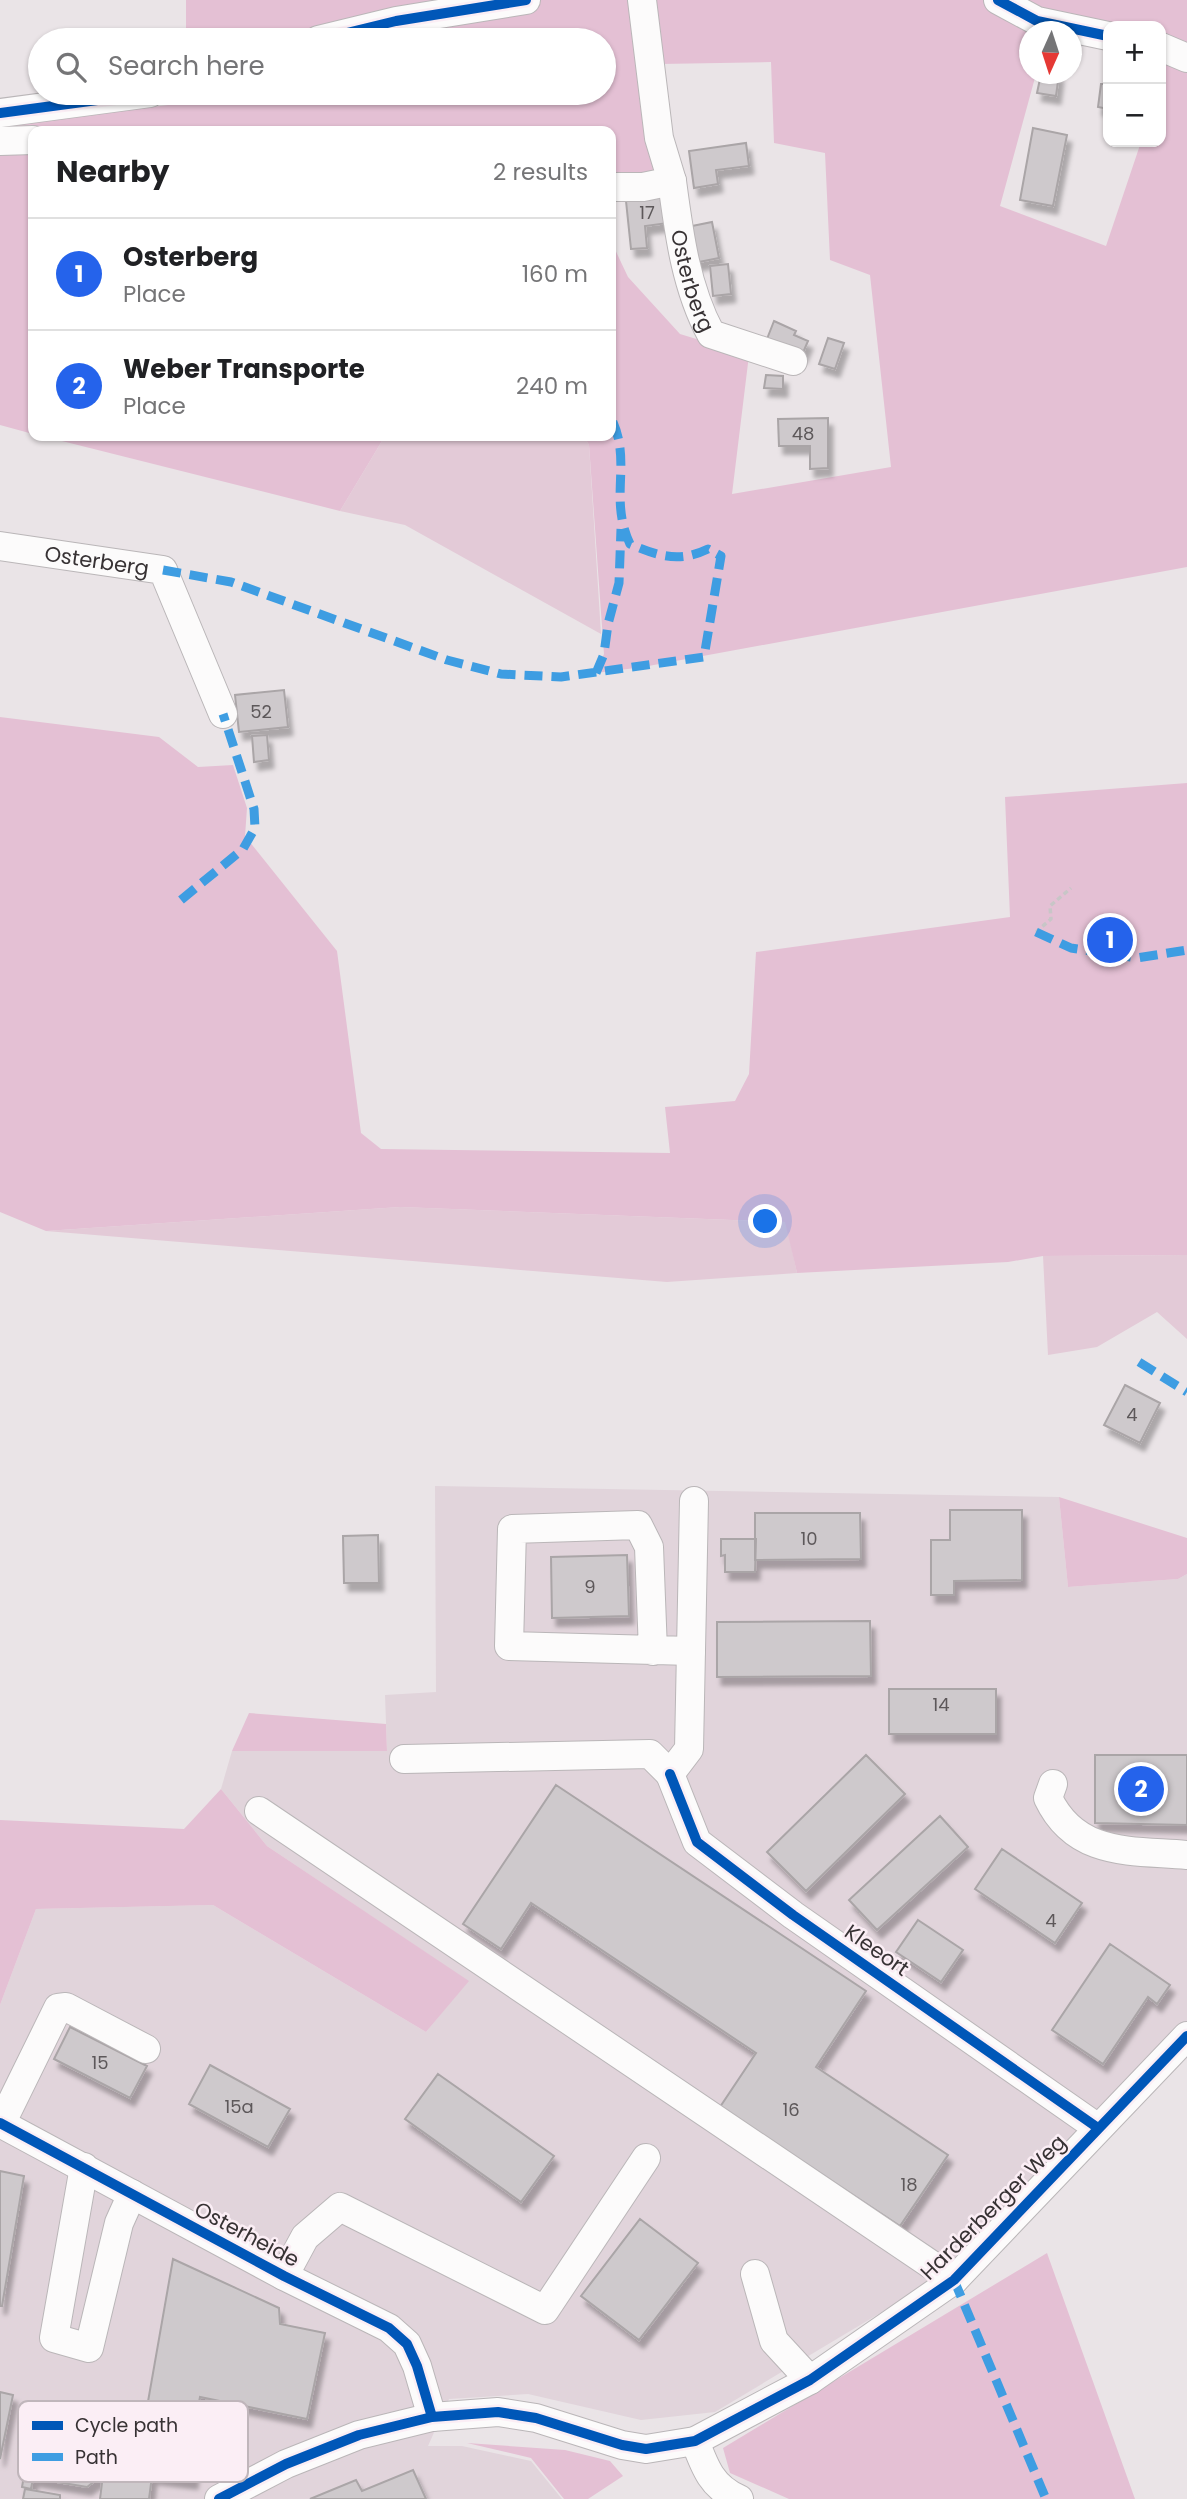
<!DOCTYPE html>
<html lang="en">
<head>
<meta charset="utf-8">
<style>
	body { margin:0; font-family:Poppins,sans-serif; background:#f6f6f6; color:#202124 }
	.controls { position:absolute; right:21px; top:21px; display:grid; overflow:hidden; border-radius:14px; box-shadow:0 2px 5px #0004 }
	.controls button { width:63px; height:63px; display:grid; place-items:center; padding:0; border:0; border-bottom:2px solid #e0e0e0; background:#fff; color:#202124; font:35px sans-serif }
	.compass { position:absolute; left:1019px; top:21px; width:63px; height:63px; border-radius:50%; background:#fff; box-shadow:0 2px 5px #0004; rotate:183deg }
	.you { position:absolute; left:766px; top:1222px; width:24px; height:24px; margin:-18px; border:5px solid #fff; border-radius:50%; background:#1a73e8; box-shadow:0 0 0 10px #1a73e833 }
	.badge { display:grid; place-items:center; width:46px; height:46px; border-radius:50%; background:#2563eb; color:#fff; font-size:23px; font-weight:700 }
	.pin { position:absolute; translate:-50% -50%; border:4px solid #fff; box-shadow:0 2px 7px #0006 }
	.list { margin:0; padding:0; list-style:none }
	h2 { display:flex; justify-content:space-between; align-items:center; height:91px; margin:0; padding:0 28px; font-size:30px }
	h2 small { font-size:23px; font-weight:400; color:#757577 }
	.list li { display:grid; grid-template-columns:46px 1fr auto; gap:21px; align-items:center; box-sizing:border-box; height:112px; padding:0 28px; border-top:2px solid #e0e0e0 }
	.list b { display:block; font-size:26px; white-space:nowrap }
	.list p { margin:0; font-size:23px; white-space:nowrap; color:#757577 }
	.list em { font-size:23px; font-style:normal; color:#757577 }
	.icon { flex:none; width:38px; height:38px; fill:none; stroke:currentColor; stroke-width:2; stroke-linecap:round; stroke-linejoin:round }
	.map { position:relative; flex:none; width:1187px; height:2499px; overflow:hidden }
	.search { position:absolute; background:#fff; box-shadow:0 2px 5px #0004; left:28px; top:28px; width:588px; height:77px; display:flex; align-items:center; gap:18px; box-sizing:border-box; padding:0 24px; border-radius:38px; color:#757577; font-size:26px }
	.panel { position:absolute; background:#fff; box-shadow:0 2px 5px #0004; left:28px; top:126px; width:588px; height:315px; border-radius:14px }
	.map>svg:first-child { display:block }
	.built { fill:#e1d4db }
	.green { fill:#e3cad7 }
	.forest { fill:#e4c0d4; fill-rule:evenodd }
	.building { fill:#cec9cc; stroke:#aaa5a7; stroke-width:2; filter:url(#shadow) }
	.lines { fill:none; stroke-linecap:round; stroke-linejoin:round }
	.minor-casing { stroke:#bab6b8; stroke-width:30 }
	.path { stroke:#c8c6c7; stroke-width:3.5; stroke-dasharray:5 3.5; stroke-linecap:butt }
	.minor { stroke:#fcfbfb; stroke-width:28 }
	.quiet { stroke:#3e9de2; stroke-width:9; stroke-dasharray:18 9; stroke-linecap:butt }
	.cycleway-casing { stroke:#fbeef5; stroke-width:15 }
	.cycleway { stroke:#0057b8; stroke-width:10 }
	.labels { text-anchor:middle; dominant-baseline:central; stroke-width:5; stroke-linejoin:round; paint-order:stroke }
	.number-label { font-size:18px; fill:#5d585a }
	.street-label { font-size:21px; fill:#373234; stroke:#fbeef5 }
	.key { fill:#fbeef5; stroke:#c0b6bb; stroke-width:2 }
	.key-label { font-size:19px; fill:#373234 }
</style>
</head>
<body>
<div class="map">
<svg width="1187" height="2499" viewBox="0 0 1187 2499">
	<defs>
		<filter id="shadow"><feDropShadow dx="4.5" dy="8" stdDeviation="2" flood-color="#0004"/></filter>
	</defs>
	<rect width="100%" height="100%" fill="#eae4e7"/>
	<path class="built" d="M435,1486L1059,1497L1068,1587L1178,1579L1187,1574V2023L932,2282L715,2412L641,2420L528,2394L449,2399L428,2446H462L531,2461L562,2499H0V2005L36,1909L213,1905L426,2032L468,1981L267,1846L221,1789L232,1751H387L385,1695L436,1692Z"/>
	<path class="green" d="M385,436H584L589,445L601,634L405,525L340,511Z
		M400,1207L786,1222L797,1273L667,1282L46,1231Z
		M1187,1255V1339L1157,1312L1097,1347L1048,1355L1043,1256Z"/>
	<path class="forest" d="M186,0H1187V567L643,667L596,673L604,654L589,445L584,436H611V241L628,277L680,334L749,355L732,494L891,467L870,275L830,260L825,153L774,143L771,62L660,64L654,176L611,182V131H33V434L0,425V126L184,103L185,93H604V40H186ZM1108,26H1161V41L1167,63L1161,82V142H1141L1106,246L1000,206L1036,74H1030V32Z
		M42,436H385L340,511Z
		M0,717L159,737L198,767L233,765L247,808L245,836L337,951L361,1133L381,1149L670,1153L665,1107L735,1101L749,1074L756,952L1010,917L1005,797L1187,783V1255L1043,1256L1008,1262L797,1273L785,1222L400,1207L46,1231L0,1212Z
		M1059,1497L1187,1538V1574L1178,1579L1068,1587Z
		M249,1713L386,1724L387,1751H232Z
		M221,1789L267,1846L469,1981L426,2032L213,1905L36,1909L0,2005V1820L184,1829Z
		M1047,2253L1135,2499H789L730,2473L723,2448Z
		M467,2443L565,2450L610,2461L623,2476L588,2499H564L531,2458Z"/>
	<path class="building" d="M1041,74H1059L1056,96L1037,93Z
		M1101,84H1108V109L1098,107Z
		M1033,128L1067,135L1053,206L1020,200Z
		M746,143L749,166L716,170L718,184L694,188L689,151Z
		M664,197L668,223L645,226L647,248L631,249L626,201Z
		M712,222L719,258L694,263L687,227Z
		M728,264L731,294L713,296L710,266Z
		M774,321L796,331L794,335L808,341L802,355L765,344Z
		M828,338L844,343L835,369L819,364Z
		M766,375L783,376V389L764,388Z
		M828,418V468L810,469V446H779L778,419Z
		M284,690L288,727L239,732L235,695Z
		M267,735L269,760L254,762L252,736Z
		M1125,1385L1160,1403L1140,1443L1104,1425Z
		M950,1510H1022V1580L954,1581V1595H931V1540H950Z
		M755,1513H860L861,1559L755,1560Z
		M378,1535L379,1583H344L343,1536Z
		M721,1539H756L755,1572H725V1555L721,1556Z
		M627,1555L629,1616L552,1618L551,1557Z
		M870,1621L871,1676L717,1677V1622Z
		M889,1689H996V1734H889Z
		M866,1755L905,1794L806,1891L767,1852Z
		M1095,1755H1187V1825L1095,1823Z
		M556,1785L866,1991L816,2067L948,2155L900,2226L720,2107L756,2053L531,1903L501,1949L463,1924Z
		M940,1816L968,1847L877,1930L849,1900Z
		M1002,1849L1082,1903L1055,1943L975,1889Z
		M918,1920L963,1950L941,1982L896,1952Z
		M1110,1944L1170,1985L1157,2004L1148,1997L1103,2064L1052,2030Z
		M70,2027L147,2066L130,2098L54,2059Z
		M210,2065L290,2109L268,2147L189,2104Z
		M438,2074L554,2156L521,2202L405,2119Z
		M0,2171L24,2176L2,2306H0Z
		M640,2219L698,2263L639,2340L581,2296Z
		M173,2259L279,2308L280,2324L325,2333L307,2419L200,2397L195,2423L146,2413Z
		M0,2392L13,2395L0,2459Z
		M26,2421L198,2443L193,2481L152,2476L149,2499H100L103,2475L87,2487L33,2478L31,2489L22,2487L24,2476L20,2473Z
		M413,2470L426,2499H310L356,2480L362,2491Z
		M25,2489L60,2495V2499H23Z"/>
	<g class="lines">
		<g class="minor-casing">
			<g id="minor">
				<path d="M998,0L1037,21L1108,36"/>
				<path d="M318,40L396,21L526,0"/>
				<path d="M1161,47L1187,58"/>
				<path d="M0,113L150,93"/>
				<path d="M0,141L33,140"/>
				<path id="s1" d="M672,181C679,234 686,288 711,334L793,361"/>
				<path d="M611,187H643L672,181L659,138L642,0"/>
				<path id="s2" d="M0,546L163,570L223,714"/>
				<path d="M653,1651L649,1547L638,1525L512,1529L509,1646L691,1651"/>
				<path d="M404,1759L650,1754L670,1774L689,1749L694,1501"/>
				<path d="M670,1774L697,1842L793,1915L1098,2128"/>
				<path d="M1053,1784L1048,1798C1076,1857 1131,1850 1187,1855"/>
				<path d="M259,1811L954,2280"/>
				<path d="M0,2123L284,2276L389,2328L407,2344L417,2366L432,2417"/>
				<path d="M1,2124L58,2008L66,2007L146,2049"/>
				<path d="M84,2167L54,2338L89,2348L119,2223L132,2194"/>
				<path d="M755,2274L774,2341L810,2380"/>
				<path d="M284,2276L305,2237L340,2207L545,2310L646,2158"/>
				<path d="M695,2441C705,2468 712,2487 739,2499"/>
				<path d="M219,2499L286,2464L359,2435L432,2417L498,2412L536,2418L622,2445L646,2449L695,2441L810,2380L954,2280L1187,2036"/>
			</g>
		</g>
		<path class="path" d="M1036,932L1051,919L1050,906L1071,888"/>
		<use href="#minor" class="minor"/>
		<path class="quiet" d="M163,570L231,582L447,660L501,674L561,677L704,657L721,556L708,549C679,563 658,556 630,544C608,497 633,462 611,418
			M596,673L604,654L608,624L619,583L621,529
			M181,900L243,849L255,828L254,809L223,714
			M1036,932L1071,948L1137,958L1187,950
			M1139,1362L1187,1392
			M954,2280L1046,2499"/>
		<g class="cycleway-casing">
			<path id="cycleway" d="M998,0L1037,21L1108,36
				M318,40L396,21L526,0
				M0,113L150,93
				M670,1774L697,1842L793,1915L1098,2128
				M0,2123L284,2276L389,2328L407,2344L417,2366L432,2417
				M219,2499L286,2464L359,2435L432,2417L498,2412L536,2418L622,2445L646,2449L695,2441L810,2380L954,2280L1187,2036"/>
		</g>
		<use href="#cycleway" class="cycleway"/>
	</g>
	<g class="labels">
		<g class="number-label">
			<text x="647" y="212">17</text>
			<text x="803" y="433">48</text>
			<text x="261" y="711">52</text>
			<text x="1132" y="1414">4</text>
			<text x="809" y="1538">10</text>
			<text x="590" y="1586">9</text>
			<text x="941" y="1704">14</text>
			<text x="1051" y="1920">4</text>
			<text x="100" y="2062">15</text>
			<text x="239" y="2106">15a</text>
			<text x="791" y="2109">16</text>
			<text x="909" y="2184">18</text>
		</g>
		<g class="street-label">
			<text stroke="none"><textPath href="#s1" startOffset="102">Osterberg</textPath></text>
			<text stroke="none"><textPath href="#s2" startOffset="98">Osterberg</textPath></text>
			<text transform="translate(877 1950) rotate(35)">Kleeort</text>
			<text transform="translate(993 2207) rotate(-45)">Harderberger Weg</text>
			<text transform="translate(247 2234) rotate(28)">Osterheide</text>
		</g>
	</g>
	<rect x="18" y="2401" width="230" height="81" rx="10" class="key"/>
	<rect x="32" y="2421" width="31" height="9" fill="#0057b8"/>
	<rect x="32" y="2453" width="31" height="8" fill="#3e9de2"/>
	<g class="key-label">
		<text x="75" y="2432">Cycle path</text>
		<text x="75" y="2464">Path</text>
	</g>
</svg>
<div class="controls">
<button>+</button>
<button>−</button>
</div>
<svg class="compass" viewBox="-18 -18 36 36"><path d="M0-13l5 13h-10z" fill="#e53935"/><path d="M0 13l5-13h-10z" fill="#757577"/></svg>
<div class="you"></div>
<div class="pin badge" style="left:1110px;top:940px">1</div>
<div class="pin badge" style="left:1141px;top:1789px">2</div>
<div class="search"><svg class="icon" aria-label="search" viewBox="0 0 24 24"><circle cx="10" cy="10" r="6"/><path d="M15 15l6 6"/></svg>Search here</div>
<section class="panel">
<h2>Nearby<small>2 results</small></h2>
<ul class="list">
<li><span class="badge">1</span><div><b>Osterberg</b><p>Place</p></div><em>160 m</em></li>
<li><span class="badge">2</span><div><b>Weber Transporte</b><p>Place</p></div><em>240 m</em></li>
</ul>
</section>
</div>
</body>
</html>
